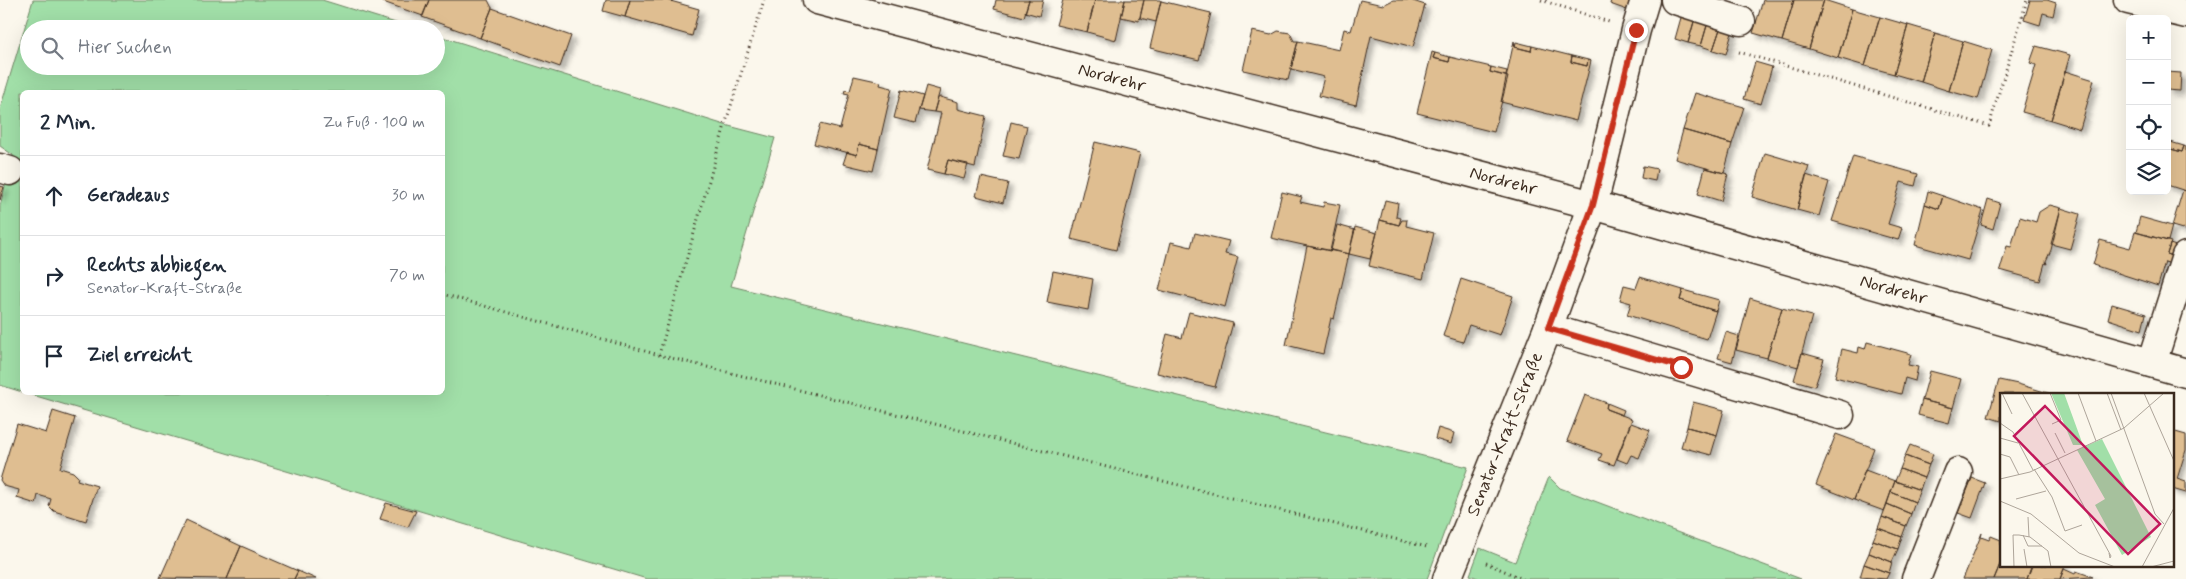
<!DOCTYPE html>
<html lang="de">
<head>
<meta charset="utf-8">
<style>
	body { margin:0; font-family:Mynerve,sans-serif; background:#f2f2f3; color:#1f2937 }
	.controls { position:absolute; right:15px; top:15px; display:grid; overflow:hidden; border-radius:8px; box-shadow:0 5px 20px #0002 }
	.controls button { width:45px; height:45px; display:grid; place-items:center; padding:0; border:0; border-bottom:1px solid #e0e1e3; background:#fff; color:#1f2937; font:25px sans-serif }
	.stop { position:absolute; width:15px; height:15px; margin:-11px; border:4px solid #c8321e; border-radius:50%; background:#fff }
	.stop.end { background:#c8321e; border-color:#fff; box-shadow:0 1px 5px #0008 }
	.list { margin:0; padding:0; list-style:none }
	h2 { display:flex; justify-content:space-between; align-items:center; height:65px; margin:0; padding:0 20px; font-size:21px }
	h2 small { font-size:16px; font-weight:400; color:#747a83 }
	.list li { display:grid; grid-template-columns:32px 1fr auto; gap:15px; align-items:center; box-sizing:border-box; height:80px; padding:0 20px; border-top:1px solid #e0e1e3 }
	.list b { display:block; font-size:19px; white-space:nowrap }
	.list p { margin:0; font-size:16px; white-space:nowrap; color:#747a83 }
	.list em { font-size:16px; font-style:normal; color:#747a83 }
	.icon { flex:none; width:28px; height:28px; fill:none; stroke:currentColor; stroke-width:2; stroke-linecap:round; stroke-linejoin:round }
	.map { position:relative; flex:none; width:2186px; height:579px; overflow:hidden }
	.search { position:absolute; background:#fff; box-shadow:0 5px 20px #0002; left:20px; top:20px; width:425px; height:55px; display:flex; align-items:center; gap:12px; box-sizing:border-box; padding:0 18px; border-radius:28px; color:#747a83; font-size:19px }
	.panel { position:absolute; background:#fff; box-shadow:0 5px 20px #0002; left:20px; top:90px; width:425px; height:305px; border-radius:8px }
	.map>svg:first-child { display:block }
	.green { fill:#a1dfa8; stroke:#6e8463 }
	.building { fill:#dfbe91; stroke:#3b2a1e; filter:url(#shadow) }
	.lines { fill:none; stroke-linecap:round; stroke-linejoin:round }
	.minor-casing { stroke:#3b2a1e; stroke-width:31 }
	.path { stroke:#3b2a1e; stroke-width:3; stroke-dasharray:1 4; stroke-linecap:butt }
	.minor { stroke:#fbf7ec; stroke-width:28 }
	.route { stroke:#c8321e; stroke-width:6 }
	.labels { text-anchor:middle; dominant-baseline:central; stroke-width:4.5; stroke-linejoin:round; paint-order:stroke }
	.street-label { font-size:18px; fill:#3b2a1e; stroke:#fbf7ec }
	.inset-road { fill:none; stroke:#aea59a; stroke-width:1 }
	.view { fill:#c2185b; fill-opacity:0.15; stroke:#c2185b; stroke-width:2.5 }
	.inset-edge { fill:none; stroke:#3b2a1e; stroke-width:2.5 }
</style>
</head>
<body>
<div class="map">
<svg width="2186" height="579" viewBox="0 0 2186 579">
	<defs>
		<filter id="shadow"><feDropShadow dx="4.5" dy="4.5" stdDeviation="2.5" flood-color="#0004"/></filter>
	</defs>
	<rect width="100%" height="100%" fill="#fbf7ec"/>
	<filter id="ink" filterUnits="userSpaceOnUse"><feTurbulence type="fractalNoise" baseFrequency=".02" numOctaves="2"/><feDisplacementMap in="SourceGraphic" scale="10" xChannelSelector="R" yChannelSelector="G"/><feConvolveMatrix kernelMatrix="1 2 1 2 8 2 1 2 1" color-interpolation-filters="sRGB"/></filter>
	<g filter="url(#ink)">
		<path class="green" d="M33,0H322L415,29H29V66H436V35L725,125L775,138L731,286L1468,467L1427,579H647L26,393L442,392V92H22V392L0,385V206L13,155L0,146V109Z
			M1549,477L1560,488L1801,579H1480L1470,575L1480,548L1515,562Z"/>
		<path class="building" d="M384,0H429L423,16L383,2Z
			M429,0H488L492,8L480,38L422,17Z
			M606,0H630L625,17L603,11Z
			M630,0H667L699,9L692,36L625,17Z
			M996,0H1029L1024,17L994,9Z
			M1029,0H1043L1039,16L1025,12Z
			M1063,0H1095L1087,32L1056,25Z
			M1095,0H1125L1116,40L1087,32Z
			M1125,0H1144L1139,21L1121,17Z
			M1144,0H1161L1156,22L1140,18Z
			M1360,0L1383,5L1393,0H1410L1425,5L1413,47L1371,36L1356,105L1319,96L1324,77L1291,69L1298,41L1339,50L1344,29L1351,31Z
			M1611,0H1633L1630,11L1610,4Z
			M1763,0H1794L1782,41L1753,33Z
			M1794,0H1824L1809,49L1782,41Z
			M1824,0L1852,9L1838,58L1809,49Z
			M2030,0H2047L2056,3L2053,16L2043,13L2040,25L2024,20Z
			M1161,1L1211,13L1199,60L1150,48Z
			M492,8L571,36L560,67L480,38Z
			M1852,9L1880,17L1865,66L1838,58Z
			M1682,14L1695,18L1688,43L1675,39Z
			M1880,17L1908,25L1894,74L1865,66Z
			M1695,18L1708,22L1701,46L1688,43Z
			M1708,22L1721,26L1713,50L1701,46Z
			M1908,25L1935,33L1921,82L1894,74Z
			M1721,26L1733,29L1726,54L1713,50Z
			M1252,31L1271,35L1278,31L1290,33L1294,41H1298L1288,80L1243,70Z
			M1935,33L1963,41L1949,91L1921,82Z
			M1514,41L1515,47L1531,51L1532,46L1572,56L1571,62L1587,66L1588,60L1591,61L1576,121L1501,102Z
			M1963,41L1992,50L1978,99L1949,91Z
			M1516,42L1532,46L1531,51L1515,47Z
			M2036,46L2070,55L2051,120L2022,112L2036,65L2030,63Z
			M1432,52L1435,53L1433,58L1449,62L1450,57L1491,67L1490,72L1508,77L1494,132L1417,113Z
			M1435,53L1450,57L1449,62L1433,58Z
			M1572,56L1588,60L1587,66L1571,62Z
			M1755,62L1772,67L1761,104L1744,99Z
			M1491,67L1507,71L1506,76L1490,72Z
			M2065,71L2094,80L2080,129L2051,120Z
			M2167,72L2181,73L2180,91L2167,90Z
			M854,76L881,82L880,85L892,88L878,149L859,144L857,155L814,144L820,124L840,129L849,94L844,93L845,90L850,91Z
			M926,86L940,90L934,112L919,110Z
			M901,90L923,96L915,123L894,118Z
			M1695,93L1744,107L1732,144L1683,130Z
			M940,97L958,102V109L986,116L975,167L948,160L944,174L927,170L941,113L934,112L938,98Z
			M1011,122L1027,126L1019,159L1003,156Z
			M1683,130L1732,144L1724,173L1675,159Z
			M2167,141L2184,146L2182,152L2167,148Z
			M1095,142L1140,153L1116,250L1071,239Z
			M859,144L878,149L873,171L843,164L847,152L857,155Z
			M2184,146L2186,147V191L2167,185V148L2182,152Z
			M1765,153L1809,166L1797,210L1752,197Z
			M1853,156L1918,174L1915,186L1901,182L1888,224L1902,228L1898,240L1832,221Z
			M948,160L968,164L964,179L944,174Z
			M1643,166L1657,169L1655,181L1641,178Z
			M1705,168L1728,174L1721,201L1698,194Z
			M1806,175L1829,182L1819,216L1797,210Z
			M981,177L1008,183L1003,203L976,196Z
			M0,186L4,187L0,200Z
			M2183,190L2186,191V230L2172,226Z
			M1928,191L1943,196L1939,209L1925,204Z
			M1282,192L1302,197L1300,202L1323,207L1324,202L1340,205L1330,251L1271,238Z
			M1943,196L1983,210L1968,260L1915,245L1925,204L1939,209Z
			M1988,199L2000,203L1993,229L1981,225Z
			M1385,200L1398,203L1396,217L1401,218L1399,225L1380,220Z
			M2050,205L2061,208L2051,250L2046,261L2047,264L2045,263L2040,281L2000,270L2007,246L2011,247L2020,217L2036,222L2039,212Z
			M2061,208L2080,214L2070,249L2051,244Z
			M2140,217L2172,226L2168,241L2136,232Z
			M1380,220L1399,225L1402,220H1407L1406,226L1434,233L1423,279L1369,266Z
			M1337,225L1355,230L1349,254L1331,250Z
			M1355,227L1377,233L1370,259L1349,254Z
			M2135,232L2171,242L2167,254L2173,256L2171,264L2165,262L2158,286L2093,265L2100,240L2130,248Z
			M1195,233L1229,241L1225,254L1238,257L1225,307L1159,290L1171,242L1191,247Z
			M2170,244L2176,246L2173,256L2167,254Z
			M1307,246L1349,254L1334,319L1331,318L1323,354L1286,345Z
			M1053,271L1093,279L1088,310L1047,302Z
			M1640,277L1683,290L1680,300L1716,311L1707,339L1627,315L1631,303L1620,300L1624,285L1636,288Z
			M1461,279L1513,296L1500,335L1469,325L1463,342L1443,336Z
			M1683,290L1719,300L1716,311L1680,300Z
			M1750,298L1782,308L1767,358L1736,350Z
			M2112,304L2146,314L2142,330L2108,319Z
			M1782,308L1812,316L1798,367L1767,358Z
			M1189,312L1233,323L1215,387L1157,373L1167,334L1182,338Z
			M1726,332L1739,336L1732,362L1718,358Z
			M1867,342L1911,354L1908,365L1918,367L1915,381L1905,378L1901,394L1835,377L1842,349L1858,353L1859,347L1865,349Z
			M1802,353L1824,359L1815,386L1794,380Z
			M1930,371L1961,379L1953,408L1922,400Z
			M1999,380L2018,384L2051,394H2001V421L1988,417Z
			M1585,395L1607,403L1606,409L1632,419L1614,465L1599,460L1602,454L1567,441Z
			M1922,400L1953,408L1949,423L1918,415Z
			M1693,402L1724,410L1717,435L1687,427Z
			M1607,403L1624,410L1622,415L1606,409Z
			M53,411L75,418L60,468L73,472L78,477L77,480L97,486L86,521L54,511L49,506L51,499L38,495L36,504L17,498L19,490L4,486L0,480L17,424L46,433Z
			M1631,423L1650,430L1639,458L1631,455L1627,463L1617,459Z
			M1687,427L1717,435L1711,455L1681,447Z
			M1438,428L1454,433L1451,444L1435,439Z
			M2172,431L2186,435V450L2177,479L2186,482V493L2172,489Z
			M1836,434L1874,448L1854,500L1816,485Z
			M1910,445L1933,454L1929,465L1905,456Z
			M1905,456L1929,465L1924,478L1900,469Z
			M1900,469L1924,478L1920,490L1895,481Z
			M1865,470L1895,481L1884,511L1854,500Z
			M1972,478L1985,483L1972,518L1958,513Z
			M1895,481L1920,490L1915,502L1891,492Z
			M1891,492L1915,502L1911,514L1887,504Z
			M386,503L416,511L408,527L380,519Z
			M1887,504L1911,514L1906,526L1882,517Z
			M1882,517L1906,526L1902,537L1878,528Z
			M186,520L241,546L227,579L160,578Z
			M1878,528L1902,537L1898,549L1873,540Z
			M1982,533L1981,537L1989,540L1991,536L2001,540V562L1994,579H1963Z
			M1873,540L1898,549L1892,562L1869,553Z
			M241,546L298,571L294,579H227Z
			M1869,553L1892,562L1889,573L1864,564Z
			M2001,562V565H2032L2027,579H1994Z
			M1864,564L1889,573L1886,579L1860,577Z
			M2032,565H2062L2065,566L2060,579H2027Z
			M2064,569L2075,574L2076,571L2093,577L2060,579Z
			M298,571L316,579H294Z"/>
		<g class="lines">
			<g class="minor-casing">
				<g id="minor">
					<path id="s1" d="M817,0L1593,205L2186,373"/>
					<path d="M1675,0L1741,21"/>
					<path d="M2128,0L2186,14"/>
					<path d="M0,168L10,171"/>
					<path d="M1548,328L1840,415"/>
					<path d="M2152,363L2186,256"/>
					<path id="s2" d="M1447,579L1548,328L1593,205L1636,30L1645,0"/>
					<path d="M1916,579L1958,472"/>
				</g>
			</g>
			<path class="path" d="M1541,0L1609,22
				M1739,52L1989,126L2027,0
				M442,294L659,355L1427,547
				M659,355L725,125L764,0
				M1486,563L1523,579"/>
			<use href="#minor" class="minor"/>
		</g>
	</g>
	<g class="lines" filter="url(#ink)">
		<path class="route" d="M1636,30L1593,205L1548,328L1681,367"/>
	</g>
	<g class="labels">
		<g class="street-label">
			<text stroke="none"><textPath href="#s1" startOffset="305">Nordrehr</textPath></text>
			<text stroke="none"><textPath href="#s1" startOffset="710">Nordrehr</textPath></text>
			<text stroke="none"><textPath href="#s1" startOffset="1115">Nordrehr</textPath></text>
			<text stroke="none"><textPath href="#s2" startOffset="156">Senator-Kraft-Straße</textPath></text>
		</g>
	</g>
	<g transform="translate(2000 393)">
		<rect width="174" height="174" fill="#fbf7ec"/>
		<path d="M51,0H64L83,52H73ZM102,46L151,144L122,162L95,112L105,106L77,57Z" fill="#a1dfa8"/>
		<path class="inset-road" d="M2,0L12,21M22,0L111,163L110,165L109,160M50,0L61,27L52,31M78,0L96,48M107,0L121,37M111,0L155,121L164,131M144,0L174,68M0,30L13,39L33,77M55,40L65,60M0,45L18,50M0,61L10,64L19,82M34,76L52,104L65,138L82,132M0,86L30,79L124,35L164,0M16,106L46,98M0,108L31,121L79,160L115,174M28,124L29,144M23,142L28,153H42M24,156L27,174M14,174L13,142H19L30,144L48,158L51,174H59M142,174L174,115M151,174L174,168"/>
		<path class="view" d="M45,13L160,131L128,161L14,43Z"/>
		<rect width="174" height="174" class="inset-edge"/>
	</g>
</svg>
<div class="controls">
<button>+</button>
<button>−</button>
<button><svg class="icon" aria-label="locate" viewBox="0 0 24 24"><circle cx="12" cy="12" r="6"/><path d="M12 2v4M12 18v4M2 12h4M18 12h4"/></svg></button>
<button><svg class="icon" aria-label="layers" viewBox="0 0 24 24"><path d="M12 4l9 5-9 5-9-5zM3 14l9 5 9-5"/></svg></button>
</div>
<div class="stop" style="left:1681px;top:367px"></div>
<div class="stop end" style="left:1636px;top:30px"></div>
<div class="search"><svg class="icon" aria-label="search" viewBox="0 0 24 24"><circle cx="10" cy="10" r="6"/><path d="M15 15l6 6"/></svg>Hier suchen</div>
<section class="panel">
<h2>2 Min.<small>Zu Fuß · 100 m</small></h2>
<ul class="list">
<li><svg class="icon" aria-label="ahead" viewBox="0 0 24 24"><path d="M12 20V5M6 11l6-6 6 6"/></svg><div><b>Geradeaus</b></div><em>30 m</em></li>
<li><svg class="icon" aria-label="right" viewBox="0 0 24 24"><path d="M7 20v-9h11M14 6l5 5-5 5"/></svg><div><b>Rechts abbiegen</b><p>Senator-Kraft-Straße</p></div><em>70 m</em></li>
<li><svg class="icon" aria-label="arrive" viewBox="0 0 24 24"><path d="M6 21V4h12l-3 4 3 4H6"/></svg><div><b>Ziel erreicht</b></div></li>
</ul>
</section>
</div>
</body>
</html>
